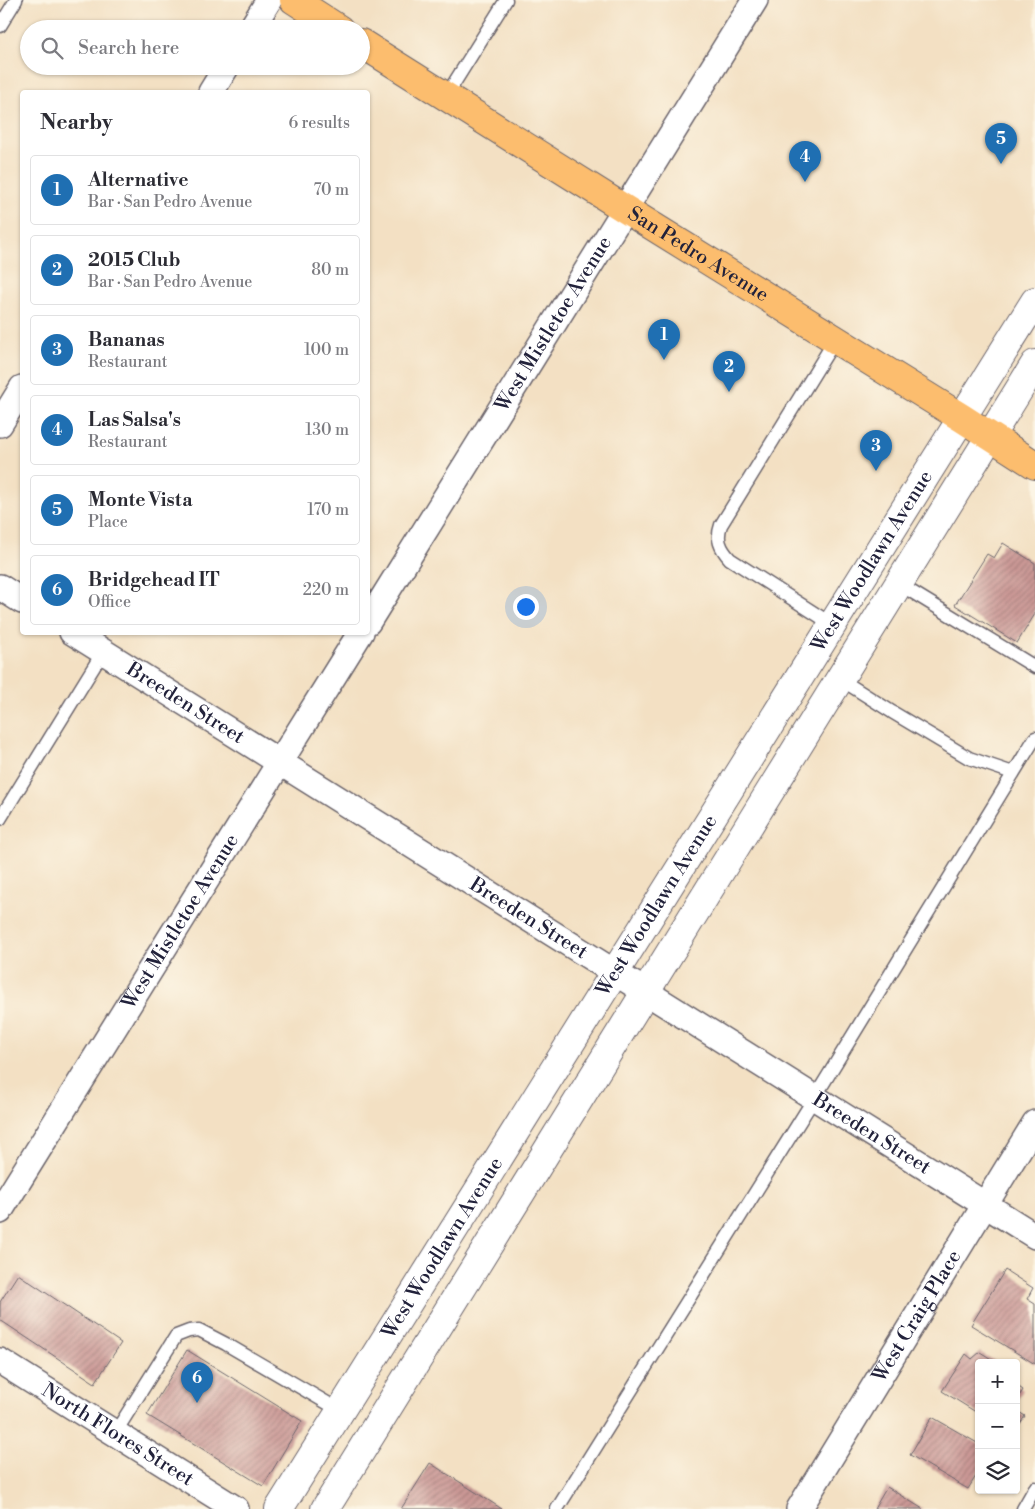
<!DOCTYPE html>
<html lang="en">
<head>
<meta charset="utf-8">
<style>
	body { margin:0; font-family:"Libre Bodoni",serif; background:#f7f7f7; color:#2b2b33 }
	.controls { position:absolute; right:15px; bottom:15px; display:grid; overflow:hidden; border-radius:5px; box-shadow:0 1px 4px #0004 }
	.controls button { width:45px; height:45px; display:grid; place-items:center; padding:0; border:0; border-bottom:1px solid #e1e1e2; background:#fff; color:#2b2b33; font:25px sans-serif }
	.you { position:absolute; left:525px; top:606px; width:18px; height:18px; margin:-12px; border:4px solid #fff; border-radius:50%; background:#1a73e8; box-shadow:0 0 0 8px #1a73e833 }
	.badge { display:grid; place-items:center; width:32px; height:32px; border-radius:50%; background:#1f6fb2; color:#fff; font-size:16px; font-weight:700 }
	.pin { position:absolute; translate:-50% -41px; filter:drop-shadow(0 1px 2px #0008) }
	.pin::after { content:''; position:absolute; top:26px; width:18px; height:15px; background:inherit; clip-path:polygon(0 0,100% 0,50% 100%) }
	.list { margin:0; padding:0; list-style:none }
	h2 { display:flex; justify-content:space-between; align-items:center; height:65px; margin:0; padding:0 20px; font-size:21px }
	h2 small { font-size:16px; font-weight:400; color:#7c7c81 }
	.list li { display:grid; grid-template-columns:32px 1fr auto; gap:15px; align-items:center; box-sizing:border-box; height:70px; margin:0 10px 10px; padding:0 10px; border:1px solid #e1e1e2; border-radius:5px }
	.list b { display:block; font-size:19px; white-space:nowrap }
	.list p { margin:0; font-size:16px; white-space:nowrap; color:#7c7c81 }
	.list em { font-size:16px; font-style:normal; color:#7c7c81 }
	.icon { flex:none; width:28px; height:28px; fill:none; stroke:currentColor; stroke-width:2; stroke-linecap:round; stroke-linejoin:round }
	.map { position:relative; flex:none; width:1035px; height:1509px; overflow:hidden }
	.search { position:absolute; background:#fff; box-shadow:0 1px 4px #0004; left:20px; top:20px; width:350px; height:55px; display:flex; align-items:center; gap:12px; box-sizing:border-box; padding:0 18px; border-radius:28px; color:#7c7c81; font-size:19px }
	.panel { position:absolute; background:#fff; box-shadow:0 1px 4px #0004; left:20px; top:90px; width:350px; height:545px; border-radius:5px }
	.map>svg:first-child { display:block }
	.building { fill:url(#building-hatch) }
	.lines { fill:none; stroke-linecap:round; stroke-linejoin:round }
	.service-casing { stroke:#6b646b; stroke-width:15 }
	.minor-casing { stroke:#6b646b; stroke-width:28 }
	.tertiary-casing { stroke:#6b646b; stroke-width:30 }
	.primary-casing { stroke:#6b646b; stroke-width:30 }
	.service { stroke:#fff; stroke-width:12 }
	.minor { stroke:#fff; stroke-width:25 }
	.tertiary { stroke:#fff; stroke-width:28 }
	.primary { stroke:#fcbd6e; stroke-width:28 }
	.labels { text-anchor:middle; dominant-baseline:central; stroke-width:4; stroke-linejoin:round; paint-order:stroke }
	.street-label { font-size:20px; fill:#22223b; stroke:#fcf5e5 }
</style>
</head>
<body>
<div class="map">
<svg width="1035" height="1509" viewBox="0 0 1035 1509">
	<defs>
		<pattern id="building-hatch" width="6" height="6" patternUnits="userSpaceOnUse" patternTransform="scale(1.25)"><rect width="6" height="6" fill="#cb9895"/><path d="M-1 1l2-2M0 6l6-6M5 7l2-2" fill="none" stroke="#a47c7b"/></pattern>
	</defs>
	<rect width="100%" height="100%" fill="#fcf5e5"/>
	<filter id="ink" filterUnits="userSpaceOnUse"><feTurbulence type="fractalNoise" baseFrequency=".02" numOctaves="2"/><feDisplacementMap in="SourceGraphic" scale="10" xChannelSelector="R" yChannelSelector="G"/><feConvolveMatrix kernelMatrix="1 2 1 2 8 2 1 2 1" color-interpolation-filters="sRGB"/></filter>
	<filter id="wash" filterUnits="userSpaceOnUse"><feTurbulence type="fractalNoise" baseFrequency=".0096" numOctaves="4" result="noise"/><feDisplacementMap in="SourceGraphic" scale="20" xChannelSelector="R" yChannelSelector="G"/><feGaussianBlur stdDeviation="1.12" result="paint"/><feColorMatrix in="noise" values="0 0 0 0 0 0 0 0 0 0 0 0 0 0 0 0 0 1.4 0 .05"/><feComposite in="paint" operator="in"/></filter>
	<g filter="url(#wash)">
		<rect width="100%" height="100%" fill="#f3e0c3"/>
		<g id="blocks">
			<path class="building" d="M1003,543L1035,563V614L1017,643L955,605L987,554L994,558Z
				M1005,1270L1033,1288L1027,1299L1035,1304V1364L971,1325Z
				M18,1274L121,1343L95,1383L0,1320V1302Z
				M187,1350L302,1421L263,1486L147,1415Z
				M980,1352L998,1363H979V1414L942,1391L966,1354L972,1359Z
				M1016,1385L1023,1390L1016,1401Z
				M1016,1410L1025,1416L1016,1430Z
				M932,1417L979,1444V1471L968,1489L910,1455Z
				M430,1463L502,1509H401Z
				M887,1487L923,1509H874Z"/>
		</g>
	</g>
	<g filter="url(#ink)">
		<use href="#blocks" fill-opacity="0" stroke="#6b646b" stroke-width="1"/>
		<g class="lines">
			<g class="service-casing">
				<path id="service" d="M0,26L16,0
					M446,96L506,0
					M899,584L1035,667
					M833,625L730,559C720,548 716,539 721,525L835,340
					M840,679L892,712L969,758L1013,773
					M0,819L103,652
					M115,1433L176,1336L189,1331L199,1330L226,1344L341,1411
					M557,1509L815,1097L1035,738
					M1023,1509L1035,1488"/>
			</g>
			<g class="minor-casing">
				<g id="minor">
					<path d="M251,29L269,0"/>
					<path d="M211,92L227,66"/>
					<path d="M0,424L22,388"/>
					<path d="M0,587L22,601"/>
					<path id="s1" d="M368,622L755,0"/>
					<path id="s2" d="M72,632L1035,1236"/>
					<path id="s3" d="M0,1211L361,632"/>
					<path id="s4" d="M0,1361L236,1509"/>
					<path id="s5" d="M799,1509L1035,1123"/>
				</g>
			</g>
			<g class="tertiary-casing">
				<g id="tertiary">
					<path id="s6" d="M279,1509L1035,301"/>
					<path d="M325,1509L1035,364"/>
				</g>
			</g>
			<g class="primary-casing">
				<g id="primary">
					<path d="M294,0L339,29"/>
					<path id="s7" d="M361,43L625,209L962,418L1035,465"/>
				</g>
			</g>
			<use href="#service" class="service"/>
			<use href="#minor" class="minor"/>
			<use href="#tertiary" class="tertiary"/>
			<use href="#primary" class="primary"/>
		</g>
	</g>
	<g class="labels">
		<g class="street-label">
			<text stroke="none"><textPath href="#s7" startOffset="398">San Pedro Avenue</textPath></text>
			<text stroke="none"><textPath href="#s1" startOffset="351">West Mistletoe Avenue</textPath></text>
			<text stroke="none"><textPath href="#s6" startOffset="1118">West Woodlawn Avenue</textPath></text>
			<text stroke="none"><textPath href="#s2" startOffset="134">Breeden Street</textPath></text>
			<text stroke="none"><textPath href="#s6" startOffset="712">West Woodlawn Avenue</textPath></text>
			<text stroke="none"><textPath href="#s2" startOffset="539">Breeden Street</textPath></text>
			<text stroke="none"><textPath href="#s3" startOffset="341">West Mistletoe Avenue</textPath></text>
			<text stroke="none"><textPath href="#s2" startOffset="944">Breeden Street</textPath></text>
			<text stroke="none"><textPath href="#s6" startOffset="308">West Woodlawn Avenue</textPath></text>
			<text stroke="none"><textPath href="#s5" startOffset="226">West Craig Place</textPath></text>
			<text stroke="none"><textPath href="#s4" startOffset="139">North Flores Street</textPath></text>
		</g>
	</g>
</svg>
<div class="controls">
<button>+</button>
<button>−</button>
<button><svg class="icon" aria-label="layers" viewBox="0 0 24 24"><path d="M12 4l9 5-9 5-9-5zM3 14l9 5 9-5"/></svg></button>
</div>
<div class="you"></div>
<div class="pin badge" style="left:664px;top:360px">1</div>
<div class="pin badge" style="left:729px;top:392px">2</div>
<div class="pin badge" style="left:876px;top:471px">3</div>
<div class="pin badge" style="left:805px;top:182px">4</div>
<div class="pin badge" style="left:1001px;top:164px">5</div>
<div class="pin badge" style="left:197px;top:1403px">6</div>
<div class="search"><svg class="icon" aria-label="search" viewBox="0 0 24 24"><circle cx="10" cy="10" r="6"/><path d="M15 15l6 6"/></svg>Search here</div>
<section class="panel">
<h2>Nearby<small>6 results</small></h2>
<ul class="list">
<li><span class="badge">1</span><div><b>Alternative</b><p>Bar · San Pedro Avenue</p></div><em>70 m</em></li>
<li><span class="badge">2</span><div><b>2015 Club</b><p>Bar · San Pedro Avenue</p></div><em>80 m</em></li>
<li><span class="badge">3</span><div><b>Bananas</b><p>Restaurant</p></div><em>100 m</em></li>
<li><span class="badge">4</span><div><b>Las Salsa's</b><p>Restaurant</p></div><em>130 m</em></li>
<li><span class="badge">5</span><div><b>Monte Vista</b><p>Place</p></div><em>170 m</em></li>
<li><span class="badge">6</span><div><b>Bridgehead IT</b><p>Office</p></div><em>220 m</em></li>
</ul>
</section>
</div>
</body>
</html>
